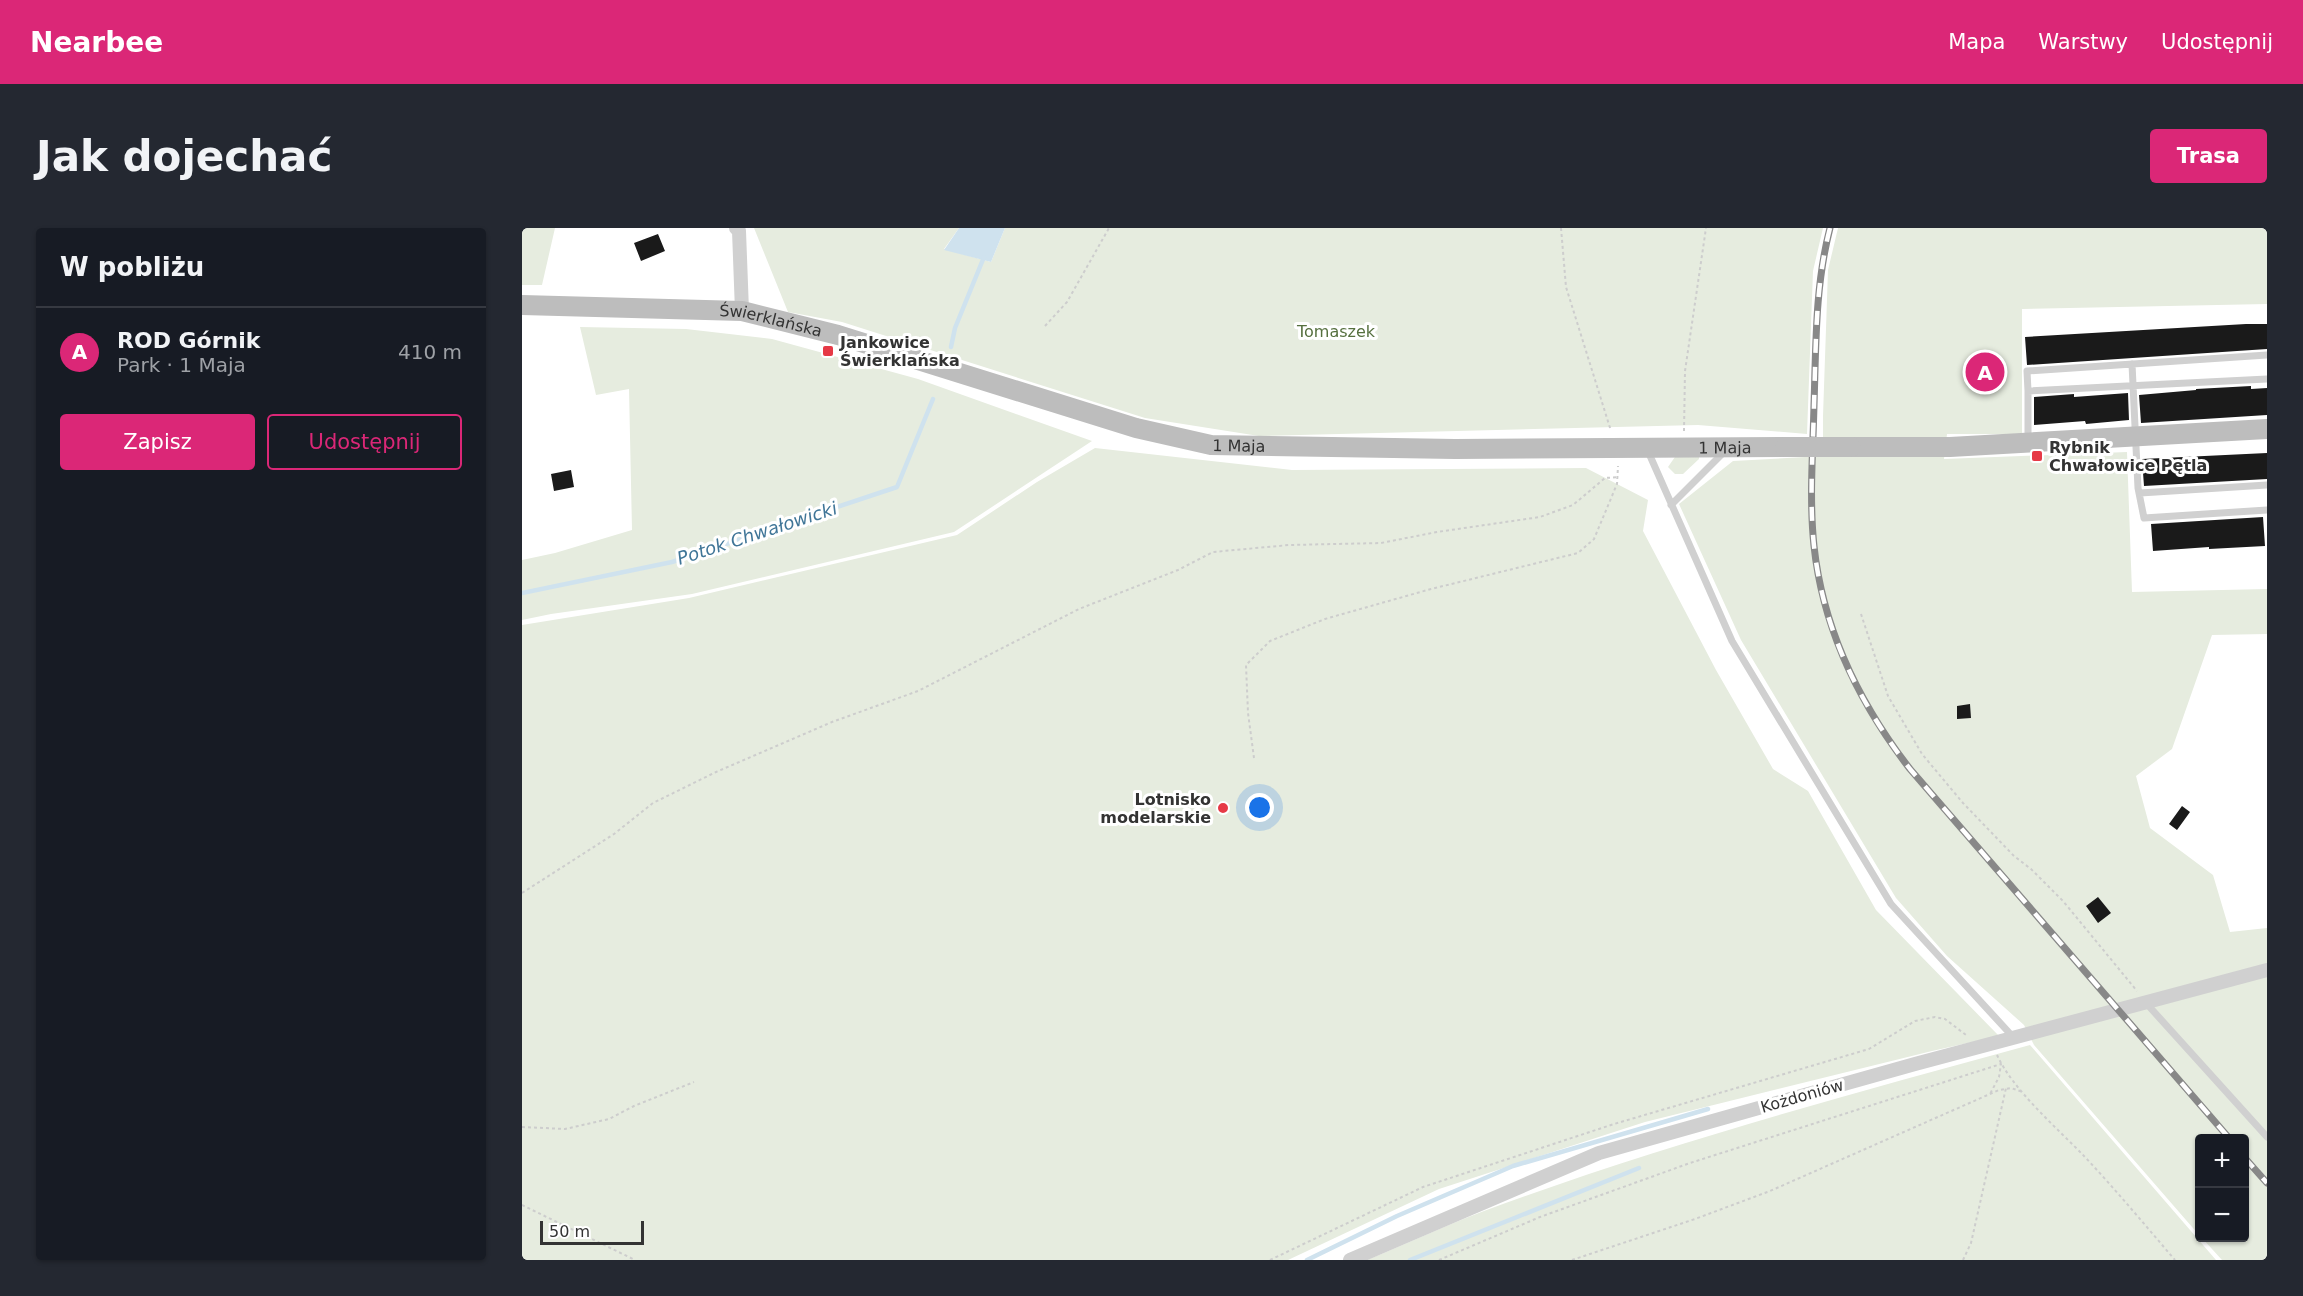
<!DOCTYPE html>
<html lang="pl">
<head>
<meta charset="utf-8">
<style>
	body { margin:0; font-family:"DejaVu Sans",sans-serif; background:#242831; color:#f1f3f6 }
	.controls { position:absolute; right:18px; bottom:18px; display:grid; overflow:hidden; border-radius:6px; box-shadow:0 2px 4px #0004 }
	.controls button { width:54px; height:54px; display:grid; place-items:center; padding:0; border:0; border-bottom:2px solid #363941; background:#171b24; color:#f1f3f6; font:30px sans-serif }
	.scale { position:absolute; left:18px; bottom:15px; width:104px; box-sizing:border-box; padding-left:6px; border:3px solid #333; border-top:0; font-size:16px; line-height:21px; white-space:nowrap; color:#333; -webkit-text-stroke:4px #fff; paint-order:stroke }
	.you { position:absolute; left:738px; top:580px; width:21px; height:21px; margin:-15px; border:4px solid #fff; border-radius:50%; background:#1a73e8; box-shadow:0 0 0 9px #1a73e833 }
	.badge { display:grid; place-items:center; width:39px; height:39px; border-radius:50%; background:#db2777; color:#fff; font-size:20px; font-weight:700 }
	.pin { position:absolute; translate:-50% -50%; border:3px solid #fff; box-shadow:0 2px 6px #0006 }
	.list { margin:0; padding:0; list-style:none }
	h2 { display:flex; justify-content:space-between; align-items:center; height:78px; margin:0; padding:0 24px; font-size:26px }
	h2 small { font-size:20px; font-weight:400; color:#9ea1a6 }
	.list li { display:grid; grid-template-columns:39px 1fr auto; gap:18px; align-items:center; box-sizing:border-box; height:90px; padding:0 24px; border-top:2px solid #363941 }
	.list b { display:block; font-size:22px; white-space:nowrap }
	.list p { margin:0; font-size:20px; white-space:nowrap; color:#9ea1a6 }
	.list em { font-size:20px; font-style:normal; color:#9ea1a6 }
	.actions { display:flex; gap:12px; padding:18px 24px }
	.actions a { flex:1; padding:14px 0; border:2px solid #db2777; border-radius:6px; text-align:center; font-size:21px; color:#db2777 }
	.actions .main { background:#db2777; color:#fff }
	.map { position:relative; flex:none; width:1745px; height:1032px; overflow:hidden; border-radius:6px }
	header { display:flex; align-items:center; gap:36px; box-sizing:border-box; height:84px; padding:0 30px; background:#db2777; color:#fff }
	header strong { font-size:28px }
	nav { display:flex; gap:33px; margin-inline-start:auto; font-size:21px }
	.intro { display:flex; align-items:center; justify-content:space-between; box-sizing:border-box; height:144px; padding:0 36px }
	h1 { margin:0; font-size:42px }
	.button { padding:15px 27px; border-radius:6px; background:#db2777; color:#fff; font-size:21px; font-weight:700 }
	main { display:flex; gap:36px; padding:0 36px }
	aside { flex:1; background:#171b24; border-radius:6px; box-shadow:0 2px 4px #0004 }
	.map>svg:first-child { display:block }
	.green { fill:#e6ecdf }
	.water { fill:#cfe2ee }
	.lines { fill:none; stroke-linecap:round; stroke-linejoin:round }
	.stream { stroke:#cfe2ee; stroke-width:4.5 }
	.building { fill:#1a1a1a }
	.path { stroke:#cdcdcd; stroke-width:2; stroke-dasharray:3 3; stroke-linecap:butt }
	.lane { stroke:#d0d0d0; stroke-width:7 }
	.street { stroke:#d0d0d0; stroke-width:14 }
	.secondary { stroke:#bdbdbd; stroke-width:20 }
	.rail-casing { stroke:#888; stroke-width:7 }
	.rail { stroke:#fff; stroke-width:4.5; stroke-dasharray:14; stroke-linecap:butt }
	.secondary-bridge { stroke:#bdbdbd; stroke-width:20 }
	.poi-dot { fill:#e63946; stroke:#fff; stroke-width:2 }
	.labels { text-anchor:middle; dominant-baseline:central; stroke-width:6; stroke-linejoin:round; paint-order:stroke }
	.street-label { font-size:16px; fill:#333; stroke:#fff }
	.park-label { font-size:16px; fill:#56703f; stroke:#fff }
	.poi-label { font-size:16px; font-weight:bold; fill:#333; stroke:#fff; text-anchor:start }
	.water-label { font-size:18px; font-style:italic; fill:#3f7597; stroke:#fff }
</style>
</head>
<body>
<header>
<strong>Nearbee</strong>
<nav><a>Mapa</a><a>Warstwy</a><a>Udostępnij</a></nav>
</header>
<div class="intro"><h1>Jak dojechać</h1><a class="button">Trasa</a></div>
<main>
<aside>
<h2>W pobliżu<small></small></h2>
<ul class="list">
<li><span class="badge">A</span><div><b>ROD Górnik</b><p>Park · 1 Maja</p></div><em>410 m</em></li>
</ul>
<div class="actions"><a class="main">Zapisz</a><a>Udostępnij</a></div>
</aside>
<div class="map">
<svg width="1745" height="1032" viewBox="0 0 1745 1032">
	<rect width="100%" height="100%" fill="#fff"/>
	<path class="green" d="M0,0H33L20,57H0Z
		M232,0H437L422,21L469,34L483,0H1301L1291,43L1285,206L1176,197L737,208L623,190L320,94L266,84Z
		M1316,0H1745V76L1500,81V206H1425L1422,231L1605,224L1610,364L1745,361V406L1690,407L1650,521L1614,548L1628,600L1691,647L1708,704L1745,700V1032H1700L1680,1010H1722V910H1678L1677,1007L1512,817L1502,797L1425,728L1374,670L1219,412L1157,276L1211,233L1301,228V188L1306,42Z
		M58,99L164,101L250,111L396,151L570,213L432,304L170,366L29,386L0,392V332L33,325L110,302L107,161L74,167Z
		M573,220L770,242L1064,240L1126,272L1121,303L1194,442L1251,541L1286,563L1354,682L1477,808L1410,823L1123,894L917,961L766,1032H0V397L167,370L435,307L515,254Z
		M1155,226H1177V231L1161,246H1153L1146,239Z
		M1508,817L1694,1032H845C884,1016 922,998 962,983C1140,917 1325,867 1508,817Z"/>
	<path class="water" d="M437,0H483L469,34L422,22Z"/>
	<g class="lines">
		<path class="stream" d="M429,119L433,100L462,29
			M0,365L150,334L375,259L411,171
			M785,1032L875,988L991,938L1186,881
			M888,1032L1117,940"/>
	</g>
	<path class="building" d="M136,6L143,23L119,33L112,15Z
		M1724,96H1745V121L1505,137L1503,109Z
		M1729,158V161L1745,160V187L1619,195L1617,167L1674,162V161Z
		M1606,165L1607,192L1564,196L1563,193L1512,197V169L1552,166V169Z
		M1745,225V251L1622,258L1620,231Z
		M49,242L52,259L32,263L29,246Z
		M1741,289L1743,318L1687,321V319L1631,323L1629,296Z
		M1448,476L1449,490L1435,491V478Z
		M1660,578L1668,584L1655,602L1647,596Z
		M1576,669L1589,685L1576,695L1564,678Z"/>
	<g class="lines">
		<path class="path" d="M1039,0L1044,59L1089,203
			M523,98L545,74L587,0
			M1162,203L1163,143L1184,0
			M1339,386L1366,468L1400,526L1441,575L1492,628L1509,641L1541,673L1615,763
			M732,530L726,485L724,437L748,413L803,391L909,361L1056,325L1072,311L1095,256L1096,238
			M0,665L92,606L131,575L194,544L310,494L396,463L557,381L656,342L691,324L767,317L859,315L915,304L1018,289L1051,277L1083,250L1097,249
			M1475,827C1491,862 1534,899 1562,928C1593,961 1623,997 1653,1032
			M0,899L43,901L87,891L112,878L172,854
			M0,977L113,1032
			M748,1032L901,959L1092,896L1347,821L1393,793L1413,789L1423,791L1444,807
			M917,1032L1018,989L1168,935L1479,836L1477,849L1468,866
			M1050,1032L1173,991L1248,963L1477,862L1489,860L1501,864
			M1441,1032L1449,1015L1484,860"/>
		<path class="lane" d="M1610,136L1616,260L1622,290L1745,282
			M1506,163L1505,143L1745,127
			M1506,211V163L1745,151
			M1125,221L1210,413L1369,676L1492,810
			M1618,265L1745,257
			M1149,277L1202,224
			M1624,775L1745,909"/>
		<path class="street" d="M214,0L217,3L220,83
			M828,1032L1077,925L1393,836L1745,742"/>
		<g class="secondary">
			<path id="s1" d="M0,77L220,83L316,107L614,200L689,217L933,221L1263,219"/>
			<path d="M1329,219H1428L1745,201"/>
		</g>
		<g class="rail-casing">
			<path id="rail" d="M1308,0C1293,58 1294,117 1292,177C1291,223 1287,271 1292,318C1301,402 1337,475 1388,541L1707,910
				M1722,929L1745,955"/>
		</g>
		<use href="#rail" class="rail"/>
		<path class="secondary-bridge" d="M1263,219H1329"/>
	</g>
	<g class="poi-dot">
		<rect x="300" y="117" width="12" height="12" rx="3"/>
		<rect x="1509" y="222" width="12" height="12" rx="3"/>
		<circle cx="701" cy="580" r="6"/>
	</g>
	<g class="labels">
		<g class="street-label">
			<text stroke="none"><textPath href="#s1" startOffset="250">Świerklańska</textPath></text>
			<text stroke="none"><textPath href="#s1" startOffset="736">1 Maja</textPath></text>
			<text stroke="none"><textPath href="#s1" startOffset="1222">1 Maja</textPath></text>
			<text transform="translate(1280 868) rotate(-16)">Kożdoniów</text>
		</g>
		<g class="park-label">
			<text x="814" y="103">Tomaszek</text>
		</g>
		<g class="poi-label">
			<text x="318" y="114">Jankowice<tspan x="318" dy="18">Świerklańska</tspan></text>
			<text x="1527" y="219">Rybnik<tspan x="1527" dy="18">Chwałowice Pętla</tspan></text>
			<text x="689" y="571" text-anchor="end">Lotnisko<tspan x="689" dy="18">modelarskie</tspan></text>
		</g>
		<g class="water-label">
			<text transform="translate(235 305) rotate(-18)">Potok Chwałowicki</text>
		</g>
	</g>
</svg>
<div class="controls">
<button>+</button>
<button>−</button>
</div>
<div class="scale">50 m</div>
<div class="you"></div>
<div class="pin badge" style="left:1463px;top:144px">A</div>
</div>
</main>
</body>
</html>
